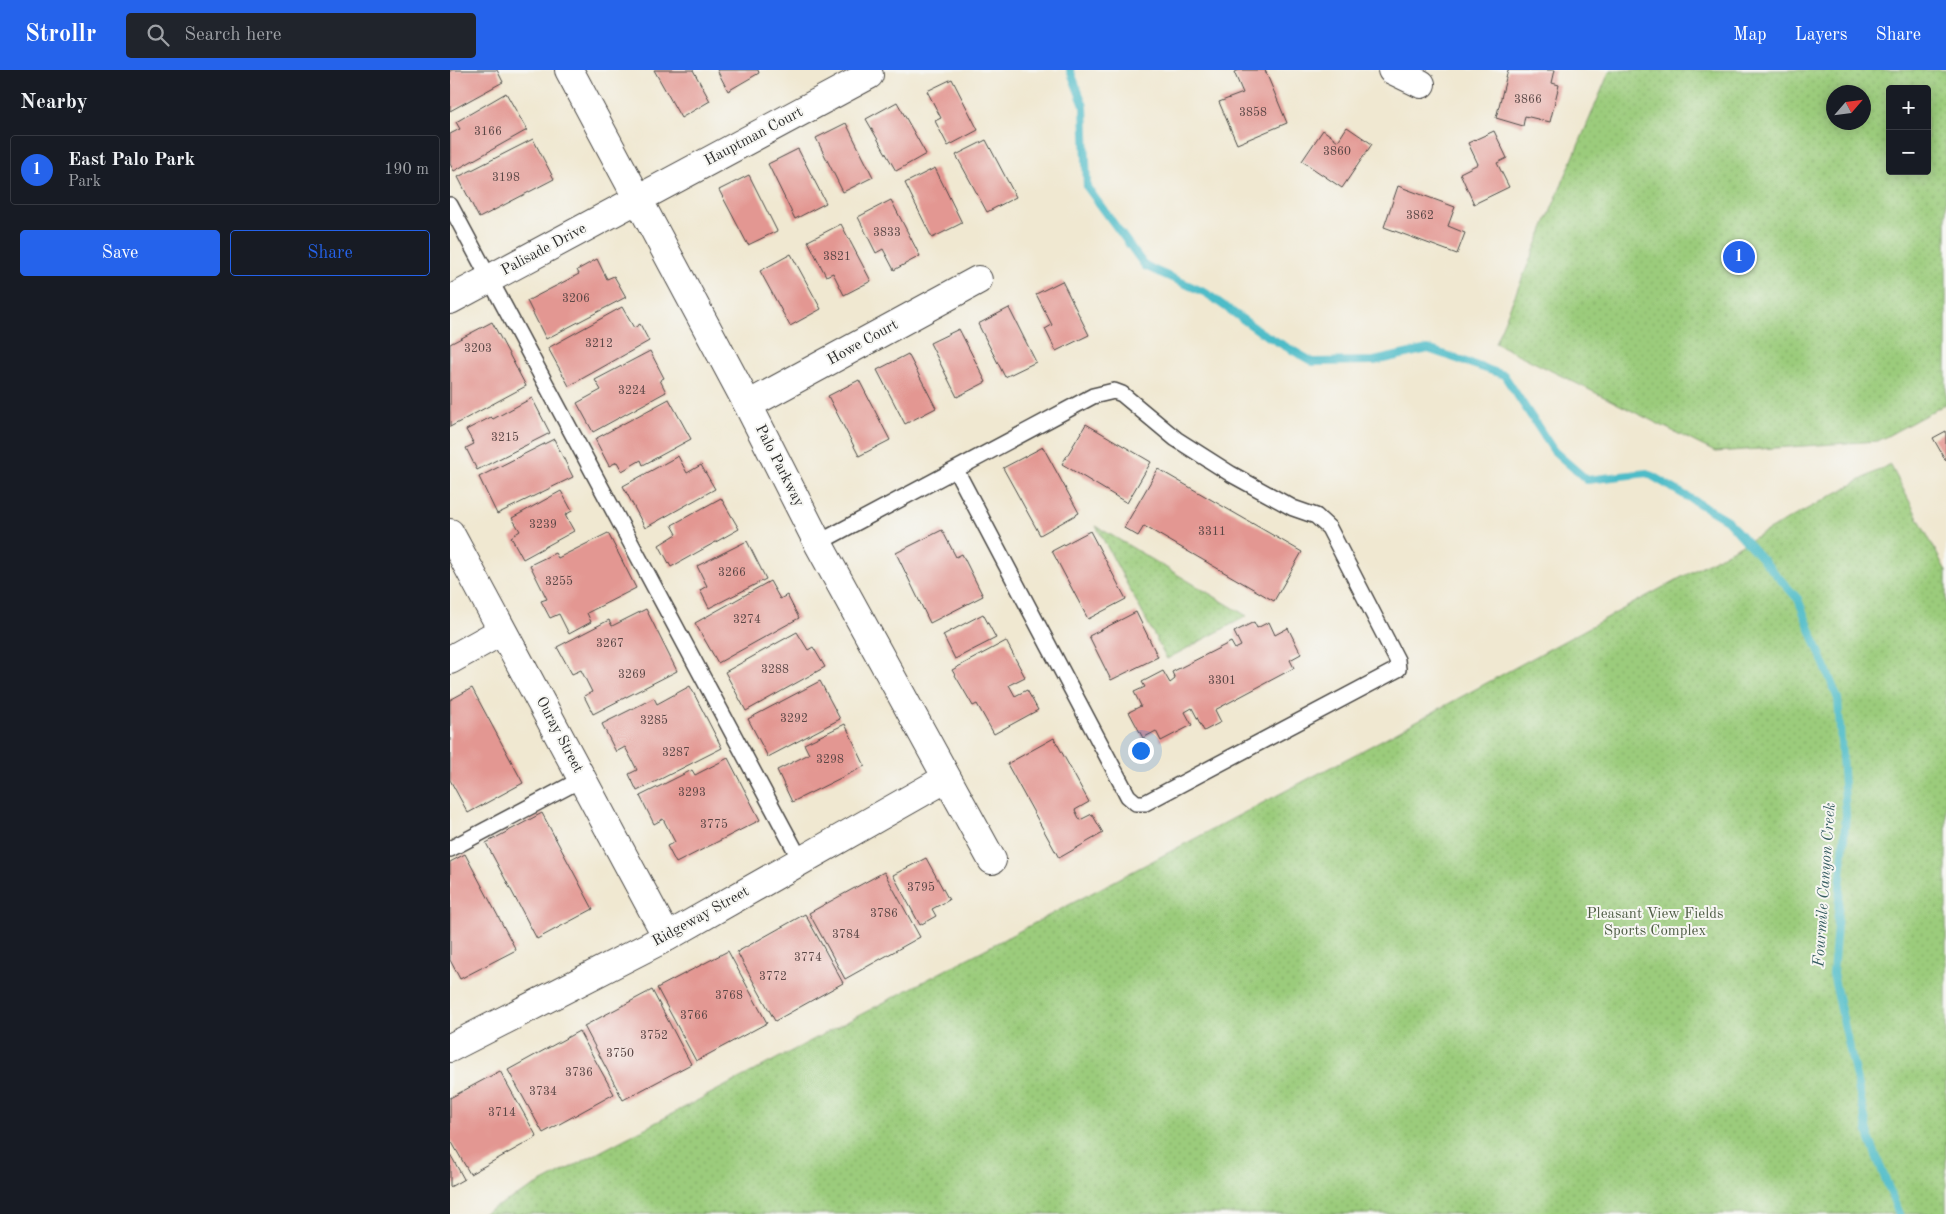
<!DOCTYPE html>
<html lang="en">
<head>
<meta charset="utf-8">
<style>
	body { margin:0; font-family:"Old Standard TT",serif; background:#20242c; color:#f1f3f6 }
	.controls { position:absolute; right:15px; top:15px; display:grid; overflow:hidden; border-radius:5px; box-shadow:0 2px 12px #0003 }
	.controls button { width:45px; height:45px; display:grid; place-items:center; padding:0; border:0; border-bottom:1px solid #363941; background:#171b24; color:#f1f3f6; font:25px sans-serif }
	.compass { position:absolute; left:1376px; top:15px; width:45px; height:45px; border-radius:50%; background:#171b24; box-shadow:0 2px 12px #0003; rotate:62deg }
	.you { position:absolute; left:690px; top:680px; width:18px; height:18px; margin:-12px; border:4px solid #fff; border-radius:50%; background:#1a73e8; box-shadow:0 0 0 8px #1a73e833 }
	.badge { display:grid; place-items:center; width:32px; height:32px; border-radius:50%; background:#2563eb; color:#fff; font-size:16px; font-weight:700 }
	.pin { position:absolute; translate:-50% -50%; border:2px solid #fff; box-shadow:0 1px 5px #0006 }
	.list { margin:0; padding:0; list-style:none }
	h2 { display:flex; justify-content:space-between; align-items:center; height:65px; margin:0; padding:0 20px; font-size:21px }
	h2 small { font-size:16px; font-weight:400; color:#9ea1a6 }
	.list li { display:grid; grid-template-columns:32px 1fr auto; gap:15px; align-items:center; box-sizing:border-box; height:70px; margin:0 10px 10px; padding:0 10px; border:1px solid #363941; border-radius:5px }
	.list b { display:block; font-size:19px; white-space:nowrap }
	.list p { margin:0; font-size:16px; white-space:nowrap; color:#9ea1a6 }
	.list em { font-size:16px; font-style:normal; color:#9ea1a6 }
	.actions { display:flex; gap:10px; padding:15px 20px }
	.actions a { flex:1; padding:11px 0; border:1px solid #2563eb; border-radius:5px; text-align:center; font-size:18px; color:#2563eb }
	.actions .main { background:#2563eb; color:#fff }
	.icon { flex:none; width:28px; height:28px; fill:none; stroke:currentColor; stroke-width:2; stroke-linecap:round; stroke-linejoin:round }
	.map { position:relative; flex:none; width:1496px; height:1144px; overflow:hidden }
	header { display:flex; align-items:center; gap:30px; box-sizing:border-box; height:70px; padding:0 25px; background:#2563eb; color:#fff }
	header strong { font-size:24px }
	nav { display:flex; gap:28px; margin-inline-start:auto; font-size:18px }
	.search { width:350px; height:45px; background:#20242c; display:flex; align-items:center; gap:12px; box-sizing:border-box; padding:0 18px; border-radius:5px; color:#9ea1a6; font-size:19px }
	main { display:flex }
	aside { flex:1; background:#171b24 }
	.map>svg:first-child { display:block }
	.park { fill:url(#park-dots); stroke:#637c54; fill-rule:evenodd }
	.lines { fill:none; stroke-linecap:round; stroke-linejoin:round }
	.stream { stroke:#4ebcc8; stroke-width:8 }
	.building { fill:#e39792 }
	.lane-casing { stroke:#494744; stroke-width:18 }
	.street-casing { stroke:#494744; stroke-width:30 }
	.lane { stroke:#fff; stroke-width:15 }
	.street { stroke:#fff; stroke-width:28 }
	.labels { text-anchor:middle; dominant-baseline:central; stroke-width:4; stroke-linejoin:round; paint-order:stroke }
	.number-label { font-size:12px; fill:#594645 }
	.street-label { font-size:15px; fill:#2b2b2b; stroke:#f6f6f2 }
	.park-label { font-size:15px; fill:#4d5b43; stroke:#f6f6f2 }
	.water-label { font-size:16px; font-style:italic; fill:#375e62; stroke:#f6f6f2 }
</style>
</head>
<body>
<header>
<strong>Strollr</strong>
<div class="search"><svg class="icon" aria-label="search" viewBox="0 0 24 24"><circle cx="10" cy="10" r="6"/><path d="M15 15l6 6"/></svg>Search here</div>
<nav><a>Map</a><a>Layers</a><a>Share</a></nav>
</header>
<main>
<aside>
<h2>Nearby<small></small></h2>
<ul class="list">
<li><span class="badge">1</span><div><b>East Palo Park</b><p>Park</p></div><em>190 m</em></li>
</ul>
<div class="actions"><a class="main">Save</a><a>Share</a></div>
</aside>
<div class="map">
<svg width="1496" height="1144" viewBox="0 0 1496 1144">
	<defs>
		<pattern id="park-dots" width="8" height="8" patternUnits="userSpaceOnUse" patternTransform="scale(1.25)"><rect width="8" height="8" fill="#9bcc7c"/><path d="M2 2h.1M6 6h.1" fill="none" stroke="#86af6b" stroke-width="1.8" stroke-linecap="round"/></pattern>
	</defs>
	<rect width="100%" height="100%" fill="#f6f6f2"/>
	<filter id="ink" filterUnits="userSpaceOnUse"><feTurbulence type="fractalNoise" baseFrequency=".02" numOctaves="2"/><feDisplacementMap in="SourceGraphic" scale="10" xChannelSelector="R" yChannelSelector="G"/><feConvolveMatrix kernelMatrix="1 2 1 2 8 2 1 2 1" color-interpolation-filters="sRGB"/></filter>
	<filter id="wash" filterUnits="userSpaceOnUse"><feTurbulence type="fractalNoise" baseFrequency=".0096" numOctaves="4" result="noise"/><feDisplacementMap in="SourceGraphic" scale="20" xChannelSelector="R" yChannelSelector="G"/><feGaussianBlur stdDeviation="1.12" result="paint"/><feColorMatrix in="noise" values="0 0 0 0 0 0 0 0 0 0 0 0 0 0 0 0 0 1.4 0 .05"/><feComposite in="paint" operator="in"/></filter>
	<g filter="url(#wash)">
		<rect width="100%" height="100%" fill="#f0e8d1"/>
		<path class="park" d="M1160,0H1496V334L1428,371L1265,382L1045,273ZM1440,19H1477V101H1440ZM1414,22V52H1384V22Z
			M1440,394L1496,501V1144H32L917,678Z
			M646,456L797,546L717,589Z"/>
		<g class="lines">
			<path class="stream" d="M620,0L634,36L637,117L695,196L756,223L812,263L863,292L924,291L978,279L1054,305L1104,381L1137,410L1197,403L1277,450L1348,529L1388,629L1396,744L1383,904L1420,1070L1449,1144"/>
		</g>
		<g id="blocks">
			<path class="building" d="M0,0H47L53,12L0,41Z
				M204,0H243L260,31L231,48Z
				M267,0H308L309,3L278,21Z
				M790,0H815L837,53L787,74L769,32L793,23L784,2Z
				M1058,0H1105L1102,13L1109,15L1100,52L1075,46L1073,56L1046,48Z
				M502,9L528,60L498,76L485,51L491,48L477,21Z
				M56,23L77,60L4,101L0,94V64L10,59L6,52Z
				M447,32L476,84L446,101L416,49Z
				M396,53L423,107L393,122L366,68Z
				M897,57L922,74L892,118L852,91L873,60L888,71Z
				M1044,61L1057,88L1047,93L1059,117L1024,134L1010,103L1028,94L1018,73Z
				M83,69L104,109L29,148L8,107Z
				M536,70L566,127L537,142L506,85Z
				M348,79L376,133L345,149L318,94Z
				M485,98L512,153L482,168L455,113Z
				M299,105L327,161L298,175L269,120Z
				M948,116L1005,137L998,156L1015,163L1007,184L934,157Z
				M441,130L470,186L444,200L433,179L426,183L408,147Z
				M391,154L421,211L394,225L383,203L376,206L358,171Z
				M341,184L371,239L340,256L310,201Z
				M147,189L157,209L164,206L176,227L96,269L77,231L129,204L127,200Z
				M612,211L639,265L606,281L595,259L602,255L586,224Z
				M172,237L184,258L190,254L199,271L119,316L98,278Z
				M559,238L586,292L555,307L528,254Z
				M42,252L76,316L0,357V274Z
				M509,259L536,312L507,327L480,273Z
				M200,281L214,308L210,310L216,322L143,362L127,333L151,320L145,310Z
				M458,284L486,338L455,354L427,300Z
				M409,310L440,370L409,386L378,326Z
				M82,328L100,363L27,400L16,378L24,374L16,360L41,347L43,349Z
				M219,329L241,369L193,395L191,390L172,401L167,392L159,396L145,369Z
				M636,354L701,392L677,433L612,394Z
				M1496,361V391L1483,368Z
				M104,369L123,407L47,444L29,407Z
				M593,377L629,443L590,465L553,398Z
				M228,386L237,403L251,395L265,419L195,458L173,416Z
				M708,399L852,482L824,531L694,456L688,466L674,458Z
				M111,421L122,441L115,445L124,461L73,489L61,467L70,461L62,448Z
				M271,428L289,459L221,497L209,475L227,464L222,455Z
				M492,460L506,487L512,484L533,526L480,553L446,483Z
				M640,461L676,529L638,549L602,481Z
				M158,463L186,518L137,543L141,552L119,564L109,544L100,548L91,531L97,529L80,495L105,483L108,488Z
				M297,471L316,509L259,538L250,520L257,516L247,496Z
				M320,511L330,529L337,525L349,548L268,593L245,553Z
				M196,539L227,601L143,644L134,626L142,622L131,600L122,604L107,577L159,550L162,556Z
				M686,542L708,587L661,610L639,566Z
				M533,544L546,568L505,589L493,565Z
				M804,552L807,558L819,552L825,565L838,558L851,584L840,590L844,598L765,640L771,652L754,661L742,638L735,642L742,655L711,671L706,661L693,668L679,642L691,636L684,622L695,617L692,612L713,601L720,613L725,609L722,602L781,572L785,579L791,576L784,562Z
				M347,562L358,580L363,577L375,597L296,641L275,602Z
				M556,571L575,607L559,615L565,626L577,620L588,640L544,664L527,634L523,636L502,600Z
				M370,611L390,649L318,687L298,649Z
				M240,616L272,678L187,721L179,704L187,700L181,688L175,677L166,682L152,654L204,628L207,634Z
				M22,618L73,713L18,743L0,710V630Z
				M395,654L415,696L342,732L327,700L359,684L354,674Z
				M604,668L639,732L625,740L630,750L642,744L653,763L609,788L557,694Z
				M278,688L310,750L226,793L217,776L225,772L213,749L204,754L190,726L242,700L245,705Z
				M92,743L143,839L87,869L36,773Z
				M15,784L66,880L10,909L0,890V792Z
				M476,788L499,830L482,839L486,846L470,855L443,805Z
				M434,802L470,867L395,909L359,843Z
				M355,844L393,913L325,951L287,882Z
				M278,881L317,953L246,991L207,918Z
				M202,920L241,994L173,1030L134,956Z
				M129,961L164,1024L93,1063L58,1000Z
				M50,1001L87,1067L20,1104L0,1069V1028Z
				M0,1084L14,1109L0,1117Z"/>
		</g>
	</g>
	<g filter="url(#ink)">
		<use href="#blocks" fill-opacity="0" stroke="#494744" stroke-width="1"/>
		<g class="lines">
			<g class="lane-casing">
				<path id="lane" d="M0,135L351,791
					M368,473L643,326L664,321L672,324L726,369L781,404L843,438L866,446L879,458L947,590L948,599L695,733H686L678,726L506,400
					M0,779L132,709"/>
			</g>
			<g class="street-casing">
				<path id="street" d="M119,0L298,335L368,473L542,790
					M942,0L971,14
					M0,230L419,5
					M298,335L528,210
					M0,463L217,867
					M0,590L52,561
					M0,978L217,867L497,708"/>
			</g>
			<use href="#lane" class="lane"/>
			<use href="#street" class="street"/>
		</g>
	</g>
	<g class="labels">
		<g class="number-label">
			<text x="1078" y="30">3866</text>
			<text x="803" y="43">3858</text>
			<text x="38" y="62">3166</text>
			<text x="887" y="82">3860</text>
			<text x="56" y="108">3198</text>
			<text x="970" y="146">3862</text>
			<text x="437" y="163">3833</text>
			<text x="387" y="187">3821</text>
			<text x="126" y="229">3206</text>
			<text x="149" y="274">3212</text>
			<text x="28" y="279">3203</text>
			<text x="182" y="321">3224</text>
			<text x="55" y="368">3215</text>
			<text x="93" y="455">3239</text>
			<text x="762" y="462">3311</text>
			<text x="282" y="503">3266</text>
			<text x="109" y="512">3255</text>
			<text x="297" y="550">3274</text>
			<text x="160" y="574">3267</text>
			<text x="325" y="600">3288</text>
			<text x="182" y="605">3269</text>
			<text x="772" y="611">3301</text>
			<text x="344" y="649">3292</text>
			<text x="204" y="651">3285</text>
			<text x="226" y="683">3287</text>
			<text x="380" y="690">3298</text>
			<text x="242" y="723">3293</text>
			<text x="264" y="755">3775</text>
			<text x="471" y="818">3795</text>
			<text x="434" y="844">3786</text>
			<text x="396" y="865">3784</text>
			<text x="358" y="888">3774</text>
			<text x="323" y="907">3772</text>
			<text x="279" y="926">3768</text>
			<text x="244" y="946">3766</text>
			<text x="204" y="966">3752</text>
			<text x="170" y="984">3750</text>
			<text x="129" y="1003">3736</text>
			<text x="93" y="1022">3734</text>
			<text x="52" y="1043">3714</text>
		</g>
		<g class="street-label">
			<text transform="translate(304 67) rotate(-28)">Hauptman Court</text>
			<text transform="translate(94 180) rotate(-28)">Palisade Drive</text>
			<text transform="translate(413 273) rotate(-29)">Howe Court</text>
			<text transform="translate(329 396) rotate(63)">Palo Parkway</text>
			<text transform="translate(109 665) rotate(62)">Ouray Street</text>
			<text transform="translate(251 847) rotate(-29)">Ridgeway Street</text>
		</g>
		<g class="park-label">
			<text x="1205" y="844">Pleasant View Fields<tspan x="1205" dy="17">Sports Complex</tspan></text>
		</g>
		<g class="water-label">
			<text transform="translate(1375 815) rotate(-86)">Fourmile Canyon Creek</text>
		</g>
	</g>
</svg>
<div class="controls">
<button>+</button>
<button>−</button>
</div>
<svg class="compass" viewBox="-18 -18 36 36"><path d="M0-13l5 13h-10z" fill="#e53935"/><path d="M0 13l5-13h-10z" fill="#9ea1a6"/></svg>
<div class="you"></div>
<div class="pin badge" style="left:1289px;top:187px">1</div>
</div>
</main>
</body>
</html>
